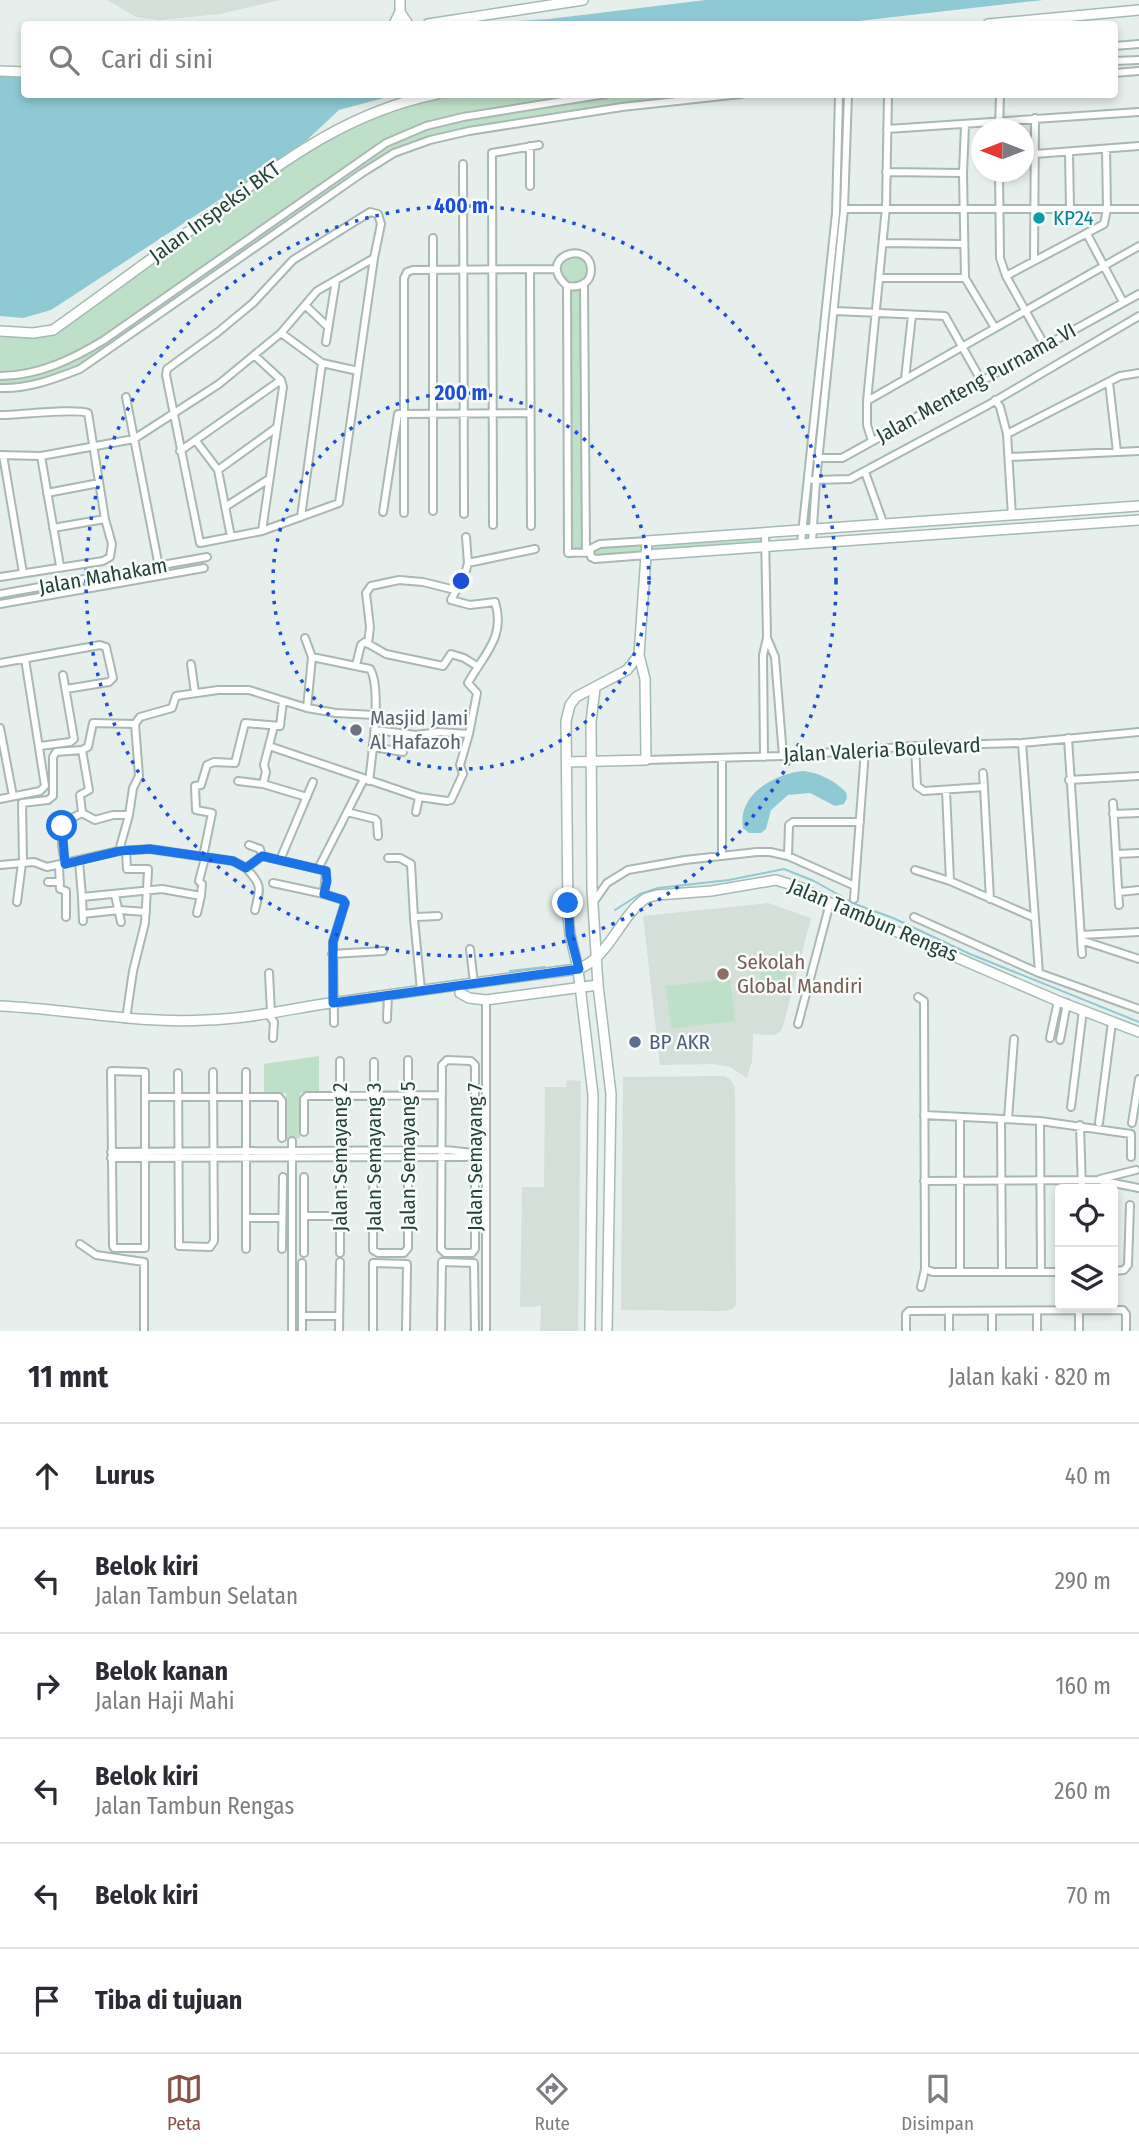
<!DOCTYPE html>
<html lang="id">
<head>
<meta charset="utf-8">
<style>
	body { margin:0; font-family:"Fira Sans Condensed",sans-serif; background:#f2f2f3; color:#2b2b33 }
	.controls { position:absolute; right:21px; bottom:21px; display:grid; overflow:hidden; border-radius:7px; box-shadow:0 4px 10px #0003 }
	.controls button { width:63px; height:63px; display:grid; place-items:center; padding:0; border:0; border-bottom:2px solid #e1e1e2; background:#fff; color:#2b2b33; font:35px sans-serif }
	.compass { position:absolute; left:971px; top:119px; width:63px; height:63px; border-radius:50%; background:#fff; box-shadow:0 4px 10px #0003; rotate:270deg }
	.stop { position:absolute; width:21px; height:21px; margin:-16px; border:5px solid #1a73e8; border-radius:50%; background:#fff }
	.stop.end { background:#1a73e8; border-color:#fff; box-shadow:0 2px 7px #0008 }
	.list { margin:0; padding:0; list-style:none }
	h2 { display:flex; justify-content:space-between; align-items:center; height:91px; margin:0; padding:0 28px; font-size:30px }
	h2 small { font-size:23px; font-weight:400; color:#7c7c81 }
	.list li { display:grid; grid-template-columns:46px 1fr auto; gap:21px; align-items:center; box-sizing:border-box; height:105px; padding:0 28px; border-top:2px solid #e1e1e2 }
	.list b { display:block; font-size:26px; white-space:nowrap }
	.list p { margin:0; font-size:23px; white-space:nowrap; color:#7c7c81 }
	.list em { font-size:23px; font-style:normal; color:#7c7c81 }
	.icon { flex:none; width:38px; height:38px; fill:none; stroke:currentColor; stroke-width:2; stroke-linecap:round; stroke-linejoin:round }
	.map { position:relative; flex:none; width:1139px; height:1331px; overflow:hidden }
	.search { position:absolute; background:#fff; box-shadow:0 4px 10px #0003; left:21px; right:21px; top:21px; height:77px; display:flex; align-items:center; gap:18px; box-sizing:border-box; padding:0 24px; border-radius:7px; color:#7c7c81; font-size:26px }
	.sheet { height:721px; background:#fff }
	nav { display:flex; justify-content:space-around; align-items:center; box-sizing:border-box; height:98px; border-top:2px solid #e1e1e2; background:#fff; font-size:19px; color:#7c7c81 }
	nav a { display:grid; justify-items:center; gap:4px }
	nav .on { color:#855347 }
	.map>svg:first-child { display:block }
	.built { fill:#d4dfda }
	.green { fill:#bfe0c8 }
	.water { fill:#8ec9d4 }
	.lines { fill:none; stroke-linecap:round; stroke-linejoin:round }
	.stream { stroke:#8ec9d4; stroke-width:2 }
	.street-casing { stroke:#a8b8b2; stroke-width:10 }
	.secondary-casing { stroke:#a4bbb3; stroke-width:12 }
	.street { stroke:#fff; stroke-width:6 }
	.secondary { stroke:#fff; stroke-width:9 }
	.route { stroke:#1a73e8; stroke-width:9 }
	.ring { fill:none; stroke:#1d4ed8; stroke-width:3.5; stroke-dasharray:3.5 7 }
	.culture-dot { fill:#0f9aa8; stroke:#f7fbf9; stroke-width:2.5 }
	.worship-dot { fill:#6b7280; stroke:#f7fbf9; stroke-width:2.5 }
	.education-dot { fill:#8d6e63; stroke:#f7fbf9; stroke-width:2.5 }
	.service-dot { fill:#5c6f8a; stroke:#f7fbf9; stroke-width:2.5 }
	.labels { text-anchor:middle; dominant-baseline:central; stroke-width:5; stroke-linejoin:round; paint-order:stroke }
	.street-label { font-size:21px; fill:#24423a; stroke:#f7fbf9 }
	.culture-label { font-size:21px; fill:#0d838f; stroke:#f7fbf9; text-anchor:start }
	.worship-label { font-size:21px; fill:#5b616d; stroke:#f7fbf9; text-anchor:start }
	.education-label { font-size:21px; fill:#785e54; stroke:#f7fbf9; text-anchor:start }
	.service-label { font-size:21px; fill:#4e5e75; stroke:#f7fbf9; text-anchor:start }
	.centre { fill:#1d4ed8; stroke:#f7fbf9; stroke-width:3.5 }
	.ring-label { font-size:21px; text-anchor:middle; font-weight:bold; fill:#1d4ed8; stroke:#f7fbf9; stroke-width:5; stroke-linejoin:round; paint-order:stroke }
</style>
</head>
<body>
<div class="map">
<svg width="1139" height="1331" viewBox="0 0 1139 1331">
	<rect width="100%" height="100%" fill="#e6efeb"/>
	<path class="built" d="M107,0H280L220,14L160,20L136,17Z
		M768,903L811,918L782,1030L775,1035L753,1034L752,1061L747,1078L730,1067L714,1064L660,1065L643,916Z
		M724,1076L730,1079L735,1087L736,1305L731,1310L723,1311L621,1310L623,1077Z
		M567,1080L581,1081L578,1331H540L541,1306L520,1307L522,1187H544L545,1087H566Z"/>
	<path class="green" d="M444,94L741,95L469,131L394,153L109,351L49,381L0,388V331L53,330L322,138L396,104Z
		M582,254L591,269L584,285L586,553H568L567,286L559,279V261L565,255Z
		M765,533L766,545L591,557L594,546Z
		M786,968L788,983L761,985L759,970Z
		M730,978L735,1021L671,1029L666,986Z
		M319,1056V1092L300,1093V1138L286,1139V1093L264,1094V1064Z"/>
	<path class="water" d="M706,0H1043L832,24H476L549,19Z
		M0,74L24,75V94L395,95L339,110L307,140L213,204L51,310L23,318L0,316Z
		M804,771C822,774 833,780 846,792L847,798L844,804L835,806L810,793L788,795L771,810L766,829L761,833H749L743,828C737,794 776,773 804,771Z"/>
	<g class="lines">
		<path class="stream" d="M615,910L640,894L658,888L729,880L784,869L814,881L855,904L893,918L970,954L1139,1022
			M510,971L545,967"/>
		<g class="street-casing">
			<path id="street" d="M1114,46L1139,44
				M1114,61L1139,60
				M1114,73L1139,71
				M965,125L963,173L965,278L995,328
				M887,129L1139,112
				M999,130L1000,94
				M530,146V186
				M1069,152L1070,208
				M1035,154L1139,146
				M463,164L464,514
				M886,172L963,173
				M999,172L1000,258L1006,276L1045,346
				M844,209H1139
				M370,212L378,214L381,224L374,258L339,503L262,531L200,543L166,375L167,369L218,332L253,303L293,260Z
				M1087,234L1123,302
				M433,238V511
				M883,243L963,244
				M1034,261L1035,118
				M530,270L531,526
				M1006,276L1104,224L1107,209L1106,149
				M879,278H965
				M584,284L586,553
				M567,286C578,288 591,284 591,270C591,238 534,257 567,286L568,553L590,552
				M305,305L328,327
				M835,311L945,316L982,382
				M281,333L322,363L358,371
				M326,342L336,280
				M254,355L281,380L283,387L262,531
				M0,376C38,376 73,359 104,340L386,143L426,126L463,117L606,94
				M905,379L912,315
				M1109,382L1117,452
				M0,388C29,389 54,379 80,369L362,173L394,153L430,140L469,131L622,107L741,94
				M126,397L159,567
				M995,400L1000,407L1007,434
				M867,401L1139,246
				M0,415C19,415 75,408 88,413L105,519L112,544L110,557L103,561L0,577
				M196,441L218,470L231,537
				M872,441L867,425V401L886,207L888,94
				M180,451L281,380
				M0,455L41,456L134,439L219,384L281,333L317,291L374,258
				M3,455L23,573
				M41,456L60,566
				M1009,457L1139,451
				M816,458H842L1139,294
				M218,470L276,428
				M865,472L884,525
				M813,480L850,479L988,405L1139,316
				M47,493L99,483
				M225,507L269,479
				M383,512L398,414L530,413
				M404,513V278L407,272L413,270L556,269
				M1012,516L1007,434L1120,376L1139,373
				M301,517L322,363
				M493,525L492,153L539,145
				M53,528L105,519
				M647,541L600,544L590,549L591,557L595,559L647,555
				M812,542L816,481L844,209L848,94
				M801,543L836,213L839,96L840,94
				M468,563L535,549
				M0,594L207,557
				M0,604L204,568
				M305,638L312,657
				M767,638L775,657L783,756
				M368,644L370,627L366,593L371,586L399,580L423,582L455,590
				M0,663L100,645L106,647L113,678L109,682L66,689
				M191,664L195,693
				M356,665L361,645L365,642L386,654L443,666L451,654L464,658L477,666
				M307,708L312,657L370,669C382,687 372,757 369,781
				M0,728L13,796
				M375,730L416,735L439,732L469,734L477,693L468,683C484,654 506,637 495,602L470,605L451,600L465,574L468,563L466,537
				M1068,738L1082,954
				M1022,743L1039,973
				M40,746L70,742L74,739L63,675
				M269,746L419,797L447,801L451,800L463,774L460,765L469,734
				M915,746L917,786L924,791L984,787L990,899
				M373,747L403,752
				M82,750L88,747L93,723L135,724
				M764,757L763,655L767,638L765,533
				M646,760L783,756L915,746L1022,743L1139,732
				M983,773L984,787
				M1069,780L1139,776
				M238,781L263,784L307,797
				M263,784L266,772L264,765L274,726
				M946,790L950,881L1035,918
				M0,799L40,791L45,786L25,659
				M1113,803L1119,905
				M347,812L375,819L377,821L378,836
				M416,812L419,797
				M1113,814L1139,813
				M249,845L260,849L262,856
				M119,851L129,815L133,788L139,776L135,724L140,717L172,708L176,696L218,690H249L307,708L336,713L374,715
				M1116,854L1139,853
				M722,856V759
				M788,856L789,825L793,822H860
				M203,857L212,813L196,810L195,786L201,785L207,765L214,762L235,763L245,723L280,726L283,701
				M388,858H400L411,864L414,918
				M280,860L313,782
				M79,861L82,897
				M23,863L22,803L48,800L53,796V757L56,752L82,750L89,790L80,795L82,813
				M65,864L62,846V823L82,813L95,820L113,815H129
				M0,865L34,862L47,867L119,851L150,849L233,861L246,868L262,856L326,871L324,894L343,900L345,903L333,942L334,1023
				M59,865L60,889L66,891V917
				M246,868C263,886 260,888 255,910
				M318,869L364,779
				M915,870L950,881
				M48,882H60
				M273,883L324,894
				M1119,892L1139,890
				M115,895L121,922
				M201,896L202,884L199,881L205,858
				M854,899L865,750
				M17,902L22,863
				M593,903L607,883L628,870L685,860L757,852H770L788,856L855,886
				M83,914L119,910L146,912
				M914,917L1039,973L1139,1009
				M83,921L82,897L162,889L201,896L197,913
				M1081,935L1139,932
				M1081,940L1139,959
				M470,949L474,983
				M332,954L383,951
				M269,973L271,1013
				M421,990L414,919L416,917L438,916
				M918,997L924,1001L925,1269L933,1272H1060
				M486,1000V1331
				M268,1014L274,1022L273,1038
				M126,1019L133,971L145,923L148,871V869H127L126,851
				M387,1019L388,994
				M798,1024L830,903
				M1050,1038L1058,1001
				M1060,1040L1067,1003
				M447,1060L471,1061L475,1065V1249L472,1253H445L441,1249L442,1065Z
				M374,1062L373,1250L378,1253H404L408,1248V1060
				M111,1071L145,1072V1248H114L113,1246Z
				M246,1072V1249
				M178,1073L179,1246L210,1247L214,1241L213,1072
				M145,1097H279L282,1101V1138
				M1071,1107L1083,1010
				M924,1115L1040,1121L1131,1134V1157
				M1001,1119L1002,1271
				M1008,1119L1014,1039
				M1040,1121L1041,1272
				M1099,1123L1112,1022
				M1132,1123L1139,1079
				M1080,1125L1082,1189
				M304,1132V1099L307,1096L442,1095
				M292,1141V1331
				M111,1152L442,1150C457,1150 471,1154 486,1154
				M111,1158L466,1157L473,1154
				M304,1177V1253
				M1100,1179L1136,1170
				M924,1181L1098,1180L1139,1188
				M304,1216H340
				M246,1218H282
				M80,1244L96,1255L144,1262V1331
				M282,1249L283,1177
				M340,1253V1061
				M960,1271V1117
				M1113,1271L1124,1270L1128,1265L1130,1205
				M921,1287L925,1269
				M949,1311V1331
				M992,1311V1331
				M302,1316H339
				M302,1331V1263
				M339,1331L340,1262
				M373,1331V1263L407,1264L406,1331
				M441,1331L442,1262L474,1263L475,1331
				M906,1331V1314L909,1311L1123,1310L1126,1314V1331
				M1037,1331V1312
				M1079,1331V1311"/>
		</g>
		<g class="secondary-casing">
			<path id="secondary" d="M400,12L408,24
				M394,24L400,12V0
				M428,24L583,0
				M988,24L1139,10
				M0,71L24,72
				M0,331L33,333L53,330C102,295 151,259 200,223C276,167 342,113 437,94
				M647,555L1139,520
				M595,688L591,722L592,889L598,985L611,1094L607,1331
				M567,762L646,760L645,679L639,655L647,541L1139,506
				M460,993L469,998L486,1000L598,985
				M0,1006C70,1009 135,1024 206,1020C250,1019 293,1008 337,1002C417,991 498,979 578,969C609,958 620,916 646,898L657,895L711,891L776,880L802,888L830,903L1058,1001L1139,1032
				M590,1331L593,1095L578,969L570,934L568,917L566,721L570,705L576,697L627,670L639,655"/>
		</g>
		<use href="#street" class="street"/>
		<use href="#secondary" class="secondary"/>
	</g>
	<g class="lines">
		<path class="route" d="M62,826L65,864L119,851L150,849L233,861L246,868L262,856L326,871L327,881L324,894L343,900L345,903L333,942V1003L579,969L570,934L568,903"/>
	</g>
	<g class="ring">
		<circle cx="461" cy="581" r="188"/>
		<circle cx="461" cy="581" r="375"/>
	</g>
	<circle class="culture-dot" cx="1039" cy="218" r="7"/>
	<circle class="worship-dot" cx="356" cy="730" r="7"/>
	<circle class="education-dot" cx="723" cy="974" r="7"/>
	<circle class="service-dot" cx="635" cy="1042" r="7"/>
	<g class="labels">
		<g class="street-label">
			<text transform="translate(215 212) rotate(-36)">Jalan Inspeksi BKT</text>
			<text transform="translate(976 383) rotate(-29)">Jalan Menteng Purnama VI</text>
			<text transform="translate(103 576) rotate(-10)">Jalan Mahakam</text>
			<text transform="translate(882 750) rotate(-3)">Jalan Valeria Boulevard</text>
			<text transform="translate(873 920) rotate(23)">Jalan Tambun Rengas</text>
			<text transform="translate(408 1156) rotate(-90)">Jalan Semayang 5</text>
			<text transform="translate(340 1157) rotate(-90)">Jalan Semayang 2</text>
			<text transform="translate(374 1157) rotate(-90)">Jalan Semayang 3</text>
			<text transform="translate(475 1157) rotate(-90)">Jalan Semayang 7</text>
		</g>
		<g class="culture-label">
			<text x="1053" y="218">KP24</text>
		</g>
		<g class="worship-label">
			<text x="370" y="718">Masjid Jami<tspan x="370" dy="24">Al Hafazoh</tspan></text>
		</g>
		<g class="education-label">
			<text x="737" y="962">Sekolah<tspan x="737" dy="24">Global Mandiri</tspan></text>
		</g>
		<g class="service-label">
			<text x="649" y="1042">BP AKR</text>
		</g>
	</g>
	<circle cx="461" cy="581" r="10" class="centre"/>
	<g class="ring-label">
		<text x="461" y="213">400 m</text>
		<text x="461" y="400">200 m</text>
	</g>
</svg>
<div class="controls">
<button><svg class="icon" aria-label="locate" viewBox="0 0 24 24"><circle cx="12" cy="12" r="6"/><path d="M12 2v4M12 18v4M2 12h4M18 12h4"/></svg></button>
<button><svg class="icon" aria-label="layers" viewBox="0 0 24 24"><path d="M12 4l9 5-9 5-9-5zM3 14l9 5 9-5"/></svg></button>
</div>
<svg class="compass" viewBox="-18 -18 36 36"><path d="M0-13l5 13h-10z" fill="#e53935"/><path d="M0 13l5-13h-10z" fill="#7c7c81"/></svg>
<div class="stop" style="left:62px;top:826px"></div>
<div class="stop end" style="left:568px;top:903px"></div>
<div class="search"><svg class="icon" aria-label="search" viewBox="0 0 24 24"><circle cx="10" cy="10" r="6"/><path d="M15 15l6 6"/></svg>Cari di sini</div>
</div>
<section class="sheet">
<h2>11 mnt<small>Jalan kaki · 820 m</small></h2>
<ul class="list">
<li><svg class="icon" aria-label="ahead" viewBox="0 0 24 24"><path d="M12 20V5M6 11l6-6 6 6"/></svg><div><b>Lurus</b></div><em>40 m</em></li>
<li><svg class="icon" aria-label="left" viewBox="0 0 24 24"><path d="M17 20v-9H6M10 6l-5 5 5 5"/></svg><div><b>Belok kiri</b><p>Jalan Tambun Selatan</p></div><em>290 m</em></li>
<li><svg class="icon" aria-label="right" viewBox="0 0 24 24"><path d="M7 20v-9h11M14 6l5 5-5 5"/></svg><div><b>Belok kanan</b><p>Jalan Haji Mahi</p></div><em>160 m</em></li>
<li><svg class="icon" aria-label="left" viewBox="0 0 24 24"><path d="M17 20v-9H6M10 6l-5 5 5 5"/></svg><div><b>Belok kiri</b><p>Jalan Tambun Rengas</p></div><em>260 m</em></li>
<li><svg class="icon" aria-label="left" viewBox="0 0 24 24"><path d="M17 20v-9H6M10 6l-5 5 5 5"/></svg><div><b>Belok kiri</b></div><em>70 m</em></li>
<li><svg class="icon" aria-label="arrive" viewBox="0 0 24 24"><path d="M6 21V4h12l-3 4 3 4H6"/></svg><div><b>Tiba di tujuan</b></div></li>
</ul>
</section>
<nav>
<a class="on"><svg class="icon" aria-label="map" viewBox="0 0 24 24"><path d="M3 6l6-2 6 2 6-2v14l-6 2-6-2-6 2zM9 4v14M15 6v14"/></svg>Peta</a>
<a><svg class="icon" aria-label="directions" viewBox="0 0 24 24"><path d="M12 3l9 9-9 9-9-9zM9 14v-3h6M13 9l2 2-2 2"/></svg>Rute</a>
<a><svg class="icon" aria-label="saved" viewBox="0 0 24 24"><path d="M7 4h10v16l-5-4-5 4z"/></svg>Disimpan</a>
</nav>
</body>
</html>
